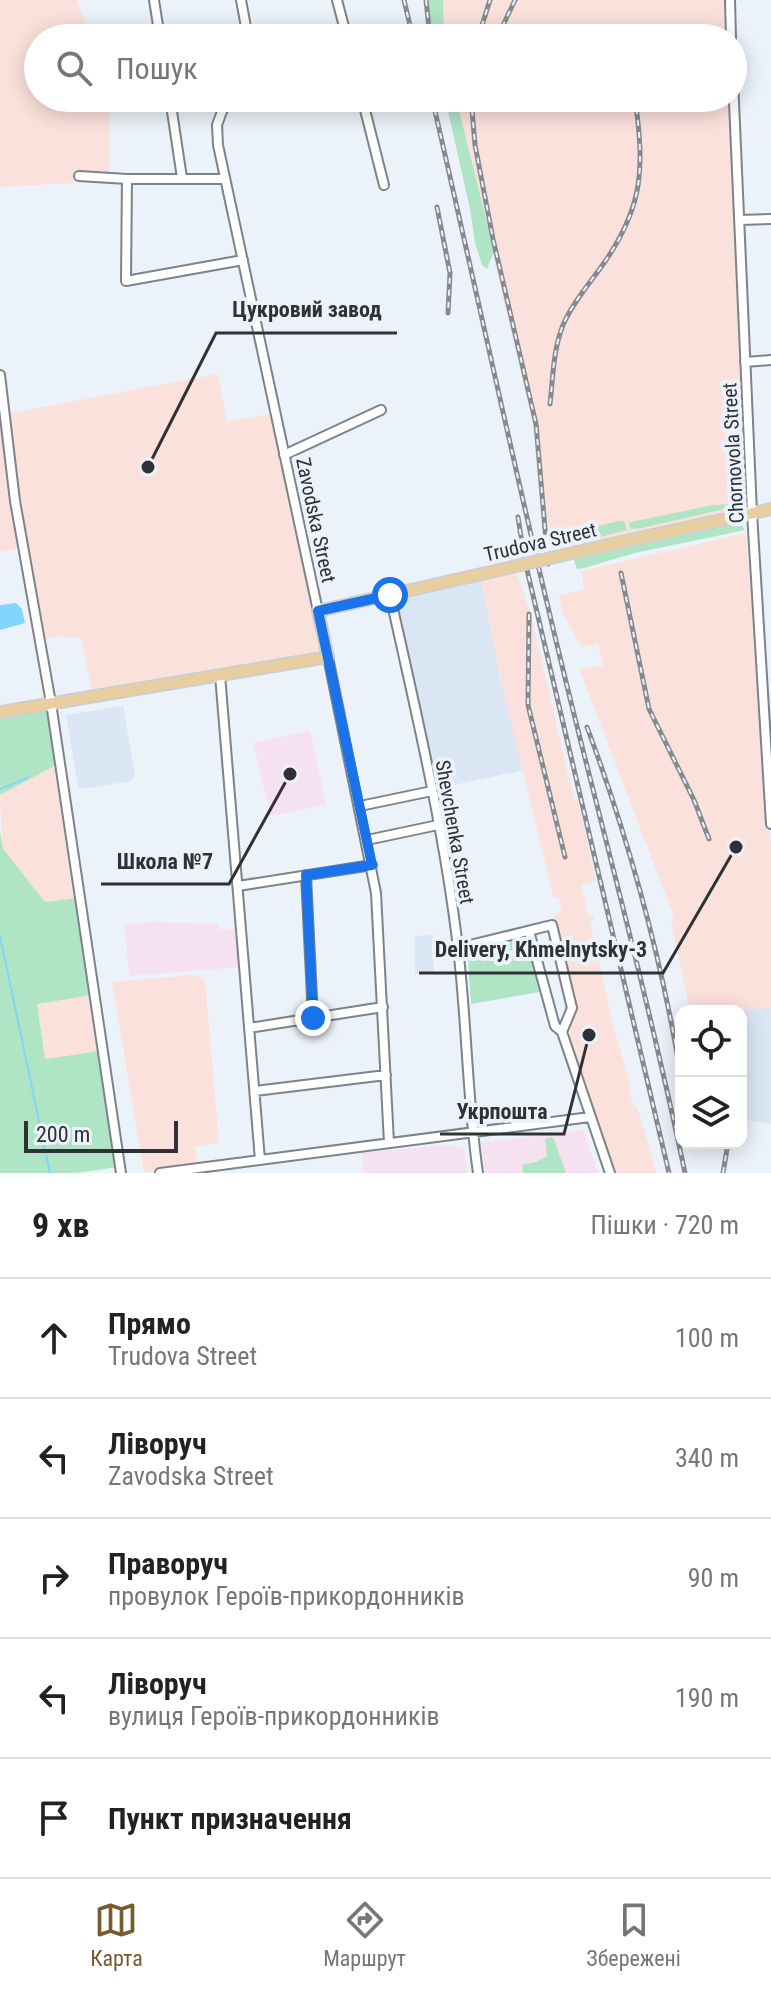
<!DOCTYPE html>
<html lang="uk">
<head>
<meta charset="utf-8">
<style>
	body { margin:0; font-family:"Roboto Condensed",sans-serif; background:#f2f2f2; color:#222 }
	.controls { position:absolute; right:24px; bottom:24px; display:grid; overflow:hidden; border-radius:16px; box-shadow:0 4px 20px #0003 }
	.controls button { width:72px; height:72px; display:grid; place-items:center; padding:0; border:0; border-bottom:2px solid #e0e0e0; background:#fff; color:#222; font:40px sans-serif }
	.scale { position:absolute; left:24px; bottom:20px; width:154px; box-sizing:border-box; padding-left:8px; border:4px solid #2f3134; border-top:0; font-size:22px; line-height:28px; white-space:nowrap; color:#2f3134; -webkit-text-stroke:6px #ecf2fa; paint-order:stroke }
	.stop { position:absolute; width:24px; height:24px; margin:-18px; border:6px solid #1a73e8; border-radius:50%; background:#fff }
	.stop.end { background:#1a73e8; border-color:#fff; box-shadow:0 2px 8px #0008 }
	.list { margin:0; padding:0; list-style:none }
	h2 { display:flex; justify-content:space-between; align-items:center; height:104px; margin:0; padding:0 32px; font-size:34px }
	h2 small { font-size:26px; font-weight:400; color:#767676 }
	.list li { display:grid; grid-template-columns:52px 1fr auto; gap:24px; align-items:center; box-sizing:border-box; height:120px; padding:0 32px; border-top:2px solid #e0e0e0 }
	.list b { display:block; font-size:30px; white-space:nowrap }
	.list p { margin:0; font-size:26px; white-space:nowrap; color:#767676 }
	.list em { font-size:26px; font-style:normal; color:#767676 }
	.icon { flex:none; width:44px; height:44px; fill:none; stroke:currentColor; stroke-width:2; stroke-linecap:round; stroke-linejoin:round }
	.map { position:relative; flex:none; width:771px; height:1173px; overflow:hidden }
	.search { position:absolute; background:#fff; box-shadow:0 4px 20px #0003; left:24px; right:24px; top:24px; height:88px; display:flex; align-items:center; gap:20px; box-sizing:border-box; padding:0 28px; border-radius:44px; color:#767676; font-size:30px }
	.sheet { height:704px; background:#fff }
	nav { display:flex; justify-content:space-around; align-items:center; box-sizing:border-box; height:112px; border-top:2px solid #e0e0e0; background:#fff; font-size:22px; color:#767676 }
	nav a { display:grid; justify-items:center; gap:4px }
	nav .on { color:#785a2e }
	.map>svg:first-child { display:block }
	.built { fill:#dbe6f5 }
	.industrial { fill:#fbe1dc }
	.education { fill:#f5e1f0 }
	.green { fill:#afe4c5 }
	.water { fill:#82d5fd }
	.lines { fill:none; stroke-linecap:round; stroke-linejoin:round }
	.stream { stroke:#82d5fd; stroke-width:2 }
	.minor-casing { stroke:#7d838a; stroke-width:12 }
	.major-casing { stroke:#cdcece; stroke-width:14 }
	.minor { stroke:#fff; stroke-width:8 }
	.major { stroke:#e9cea0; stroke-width:10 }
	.rail-casing { stroke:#868a8f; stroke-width:5 }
	.rail { stroke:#ecf2fa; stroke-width:2; stroke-dasharray:6; stroke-linecap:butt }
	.major-bridge-casing { stroke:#cdcece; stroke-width:14; stroke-linecap:butt }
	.major-bridge { stroke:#e9cea0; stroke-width:10 }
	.route { stroke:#1a73e8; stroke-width:10 }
	.labels { text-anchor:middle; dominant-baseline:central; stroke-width:8; stroke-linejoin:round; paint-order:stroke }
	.street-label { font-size:20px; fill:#2f3134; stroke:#ecf2fa }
	.leader { fill:none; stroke:#2f3134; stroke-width:3 }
	.callout-dot { fill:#2f3134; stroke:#ecf2fa; stroke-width:3 }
	.callout-label { font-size:22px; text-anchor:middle; font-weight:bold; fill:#2f3134; stroke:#ecf2fa; stroke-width:8; stroke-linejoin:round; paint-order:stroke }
</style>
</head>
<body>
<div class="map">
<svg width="771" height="1173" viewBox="0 0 771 1173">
	<rect width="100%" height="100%" fill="#ecf2fa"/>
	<path class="built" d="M481,577L502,686L524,770L434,789L393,597Z
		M123,706L135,776L131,781L83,789L78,786L66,715Z
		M433,935L434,973L415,974V936Z
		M771,1007V1124L741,1119V1017L743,1010Z"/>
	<path class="industrial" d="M0,0H77L90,38H38V98H109L110,174H77L73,183L0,187Z
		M443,0H727L729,38H444Z
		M456,98H732L749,511L556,555L543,501L535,433Z
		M218,374L227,422L274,413L328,657L93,696L81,637L67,638L64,636L40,640L5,414Z
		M0,413L17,548L0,552Z
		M746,533L771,846V1007L743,1010L740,1008L739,1011H690L671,922L674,917L579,668L603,666L598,644L582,647L563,614L559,596L584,589L581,571Z
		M515,569L530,611L574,800H578L596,881L581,885L588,915H593L594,920L590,921L613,1025L631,1088L628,1090L634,1106H637L657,1173H613L565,1032L574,1009L553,918L562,909L559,898L554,899L534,817L502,686L481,577Z
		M58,764L78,898L45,903L2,849L0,795Z
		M194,975L205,980L219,1143L195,1146L198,1166L144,1173L112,982Z
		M92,995L100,1051L45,1059L37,1003Z"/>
	<path class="education" d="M310,731L326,804L271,816L253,743Z
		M152,922L218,924L219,930L237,928L241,967L129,976L125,925Z
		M583,1130L598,1173H485L481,1143Z
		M447,1145L464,1149L468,1173H364L362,1153Z"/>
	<path class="green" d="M426,0H443L444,38H432Z
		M445,98H456L494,252L487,269L482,265L475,243L470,209Z
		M736,504L720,510L642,528L630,529L629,525L631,522L713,505Z
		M619,521H624L627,530L577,543L572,542L569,534L575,531Z
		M739,522L745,530L635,553L584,568L577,569L573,557Z
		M49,706L58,764L0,795V715Z
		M0,832L3,849L45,902L78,898L92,995L37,1004L45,1059L100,1051L118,1167L76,1173H0Z
		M529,931L545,991L471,1004L467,947Z
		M553,1137L566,1173H523L522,1165L536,1162L547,1156L545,1139Z"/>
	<path class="water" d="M16,603L22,609L25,623L0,630V605Z"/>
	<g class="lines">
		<path class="stream" d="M0,789L27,778
			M0,936L50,1173"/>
		<g class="minor-casing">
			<path id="minor" d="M154,0L160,38
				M241,0L246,27L245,38
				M337,0L347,38
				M730,0L731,38
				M733,79L752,513L771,824
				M170,98L182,178
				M227,98L217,125L218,145L318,611
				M362,98L384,185
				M79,176L127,179H225
				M127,179L126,281L243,260
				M739,220L771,219
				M745,362L771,360
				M0,375L15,501L51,703L121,1173
				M284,455L381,410
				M390,595C416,712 444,829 458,948C467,1023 467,1098 478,1173
				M328,657L376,893L389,1143
				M220,675L260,1160
				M360,806L432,791
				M367,840L438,825
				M306,875L313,1018
				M238,886L372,865
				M529,931L555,1026L562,1032L610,1173
				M458,948L552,925L572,1008L562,1032
				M249,1028L383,1007
				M255,1091L386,1075
				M160,1173L590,1117"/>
		</g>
		<g class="major-casing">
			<path id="major" d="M576,552L771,509
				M0,712L328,657L318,611L499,570"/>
		</g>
		<use href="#minor" class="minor"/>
		<use href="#major" class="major"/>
		<g class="rail-casing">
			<path id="rail" d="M404,0L413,38
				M426,0L429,28
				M627,29L628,38
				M478,38L490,0
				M497,38L515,0
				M432,98C483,319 530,542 586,762C621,899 656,1035 685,1173
				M471,98L475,145L493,239L536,424L548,564
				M437,207L450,273L448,313
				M550,404C553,378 553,350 563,325C573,302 590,283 604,263C645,204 644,166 635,98
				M518,517L524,557L669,1173
				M621,573L649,709L694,800L709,839
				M529,614L528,705L565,857
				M587,727C629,840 661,956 681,1076
				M723,1173L728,1143"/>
		</g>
		<use href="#rail" class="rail"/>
		<g class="major-bridge-casing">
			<path id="major-bridge" d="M499,570L576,552"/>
		</g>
		<use href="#major-bridge" class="major-bridge"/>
	</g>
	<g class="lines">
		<path class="route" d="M313,1018L306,875L372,865L318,611L390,595"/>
	</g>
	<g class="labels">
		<g class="street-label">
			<text transform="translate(733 453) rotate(-93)">Chornovola Street</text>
			<text transform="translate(316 520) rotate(78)">Zavodska Street</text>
			<text transform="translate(540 542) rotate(-13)">Trudova Street</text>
			<text transform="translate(455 832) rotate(80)">Shevchenka Street</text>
		</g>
	</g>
	<path class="leader" d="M148 467L216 333H397M290 774L229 884H101M736 847L663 973H419M589 1035L564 1134H440"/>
	<g class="callout-dot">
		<circle cx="148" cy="467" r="8"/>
		<circle cx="290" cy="774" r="8"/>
		<circle cx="736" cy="847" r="8"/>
		<circle cx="589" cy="1035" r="8"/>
	</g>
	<g class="callout-label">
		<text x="307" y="317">Цукровий завод</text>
		<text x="165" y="869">Школа №7</text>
		<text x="541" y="957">Delivery, Khmelnytsky-3</text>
		<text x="502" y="1119">Укрпошта</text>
	</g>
</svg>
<div class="controls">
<button><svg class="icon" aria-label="locate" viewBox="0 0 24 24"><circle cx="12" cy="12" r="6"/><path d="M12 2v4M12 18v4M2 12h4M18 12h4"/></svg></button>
<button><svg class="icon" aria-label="layers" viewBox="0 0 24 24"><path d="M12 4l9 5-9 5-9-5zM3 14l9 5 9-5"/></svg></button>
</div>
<div class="scale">200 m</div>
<div class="stop" style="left:390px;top:595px"></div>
<div class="stop end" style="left:313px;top:1018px"></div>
<div class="search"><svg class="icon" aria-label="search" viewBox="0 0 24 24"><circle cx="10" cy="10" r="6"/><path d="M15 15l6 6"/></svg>Пошук</div>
</div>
<section class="sheet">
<h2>9 хв<small>Пішки · 720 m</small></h2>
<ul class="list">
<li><svg class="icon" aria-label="ahead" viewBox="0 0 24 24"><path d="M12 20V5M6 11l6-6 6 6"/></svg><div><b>Прямо</b><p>Trudova Street</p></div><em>100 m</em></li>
<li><svg class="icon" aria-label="left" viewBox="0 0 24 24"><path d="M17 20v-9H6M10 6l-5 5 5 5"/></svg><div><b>Ліворуч</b><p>Zavodska Street</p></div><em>340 m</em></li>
<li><svg class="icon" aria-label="right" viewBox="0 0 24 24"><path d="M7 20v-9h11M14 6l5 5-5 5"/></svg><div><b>Праворуч</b><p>провулок Героїв-прикордонників</p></div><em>90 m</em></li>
<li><svg class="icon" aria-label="left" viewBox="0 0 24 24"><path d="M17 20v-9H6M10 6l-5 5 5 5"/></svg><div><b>Ліворуч</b><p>вулиця Героїв-прикордонників</p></div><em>190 m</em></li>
<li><svg class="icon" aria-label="arrive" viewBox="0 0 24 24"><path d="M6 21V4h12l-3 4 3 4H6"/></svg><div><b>Пункт призначення</b></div></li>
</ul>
</section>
<nav>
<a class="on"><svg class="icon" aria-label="map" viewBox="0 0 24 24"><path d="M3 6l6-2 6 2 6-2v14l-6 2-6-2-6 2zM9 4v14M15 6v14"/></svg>Карта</a>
<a><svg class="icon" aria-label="directions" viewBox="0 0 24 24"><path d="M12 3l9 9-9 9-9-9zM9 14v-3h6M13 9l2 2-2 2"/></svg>Маршрут</a>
<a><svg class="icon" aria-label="saved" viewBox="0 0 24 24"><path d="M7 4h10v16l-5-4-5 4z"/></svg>Збережені</a>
</nav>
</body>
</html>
